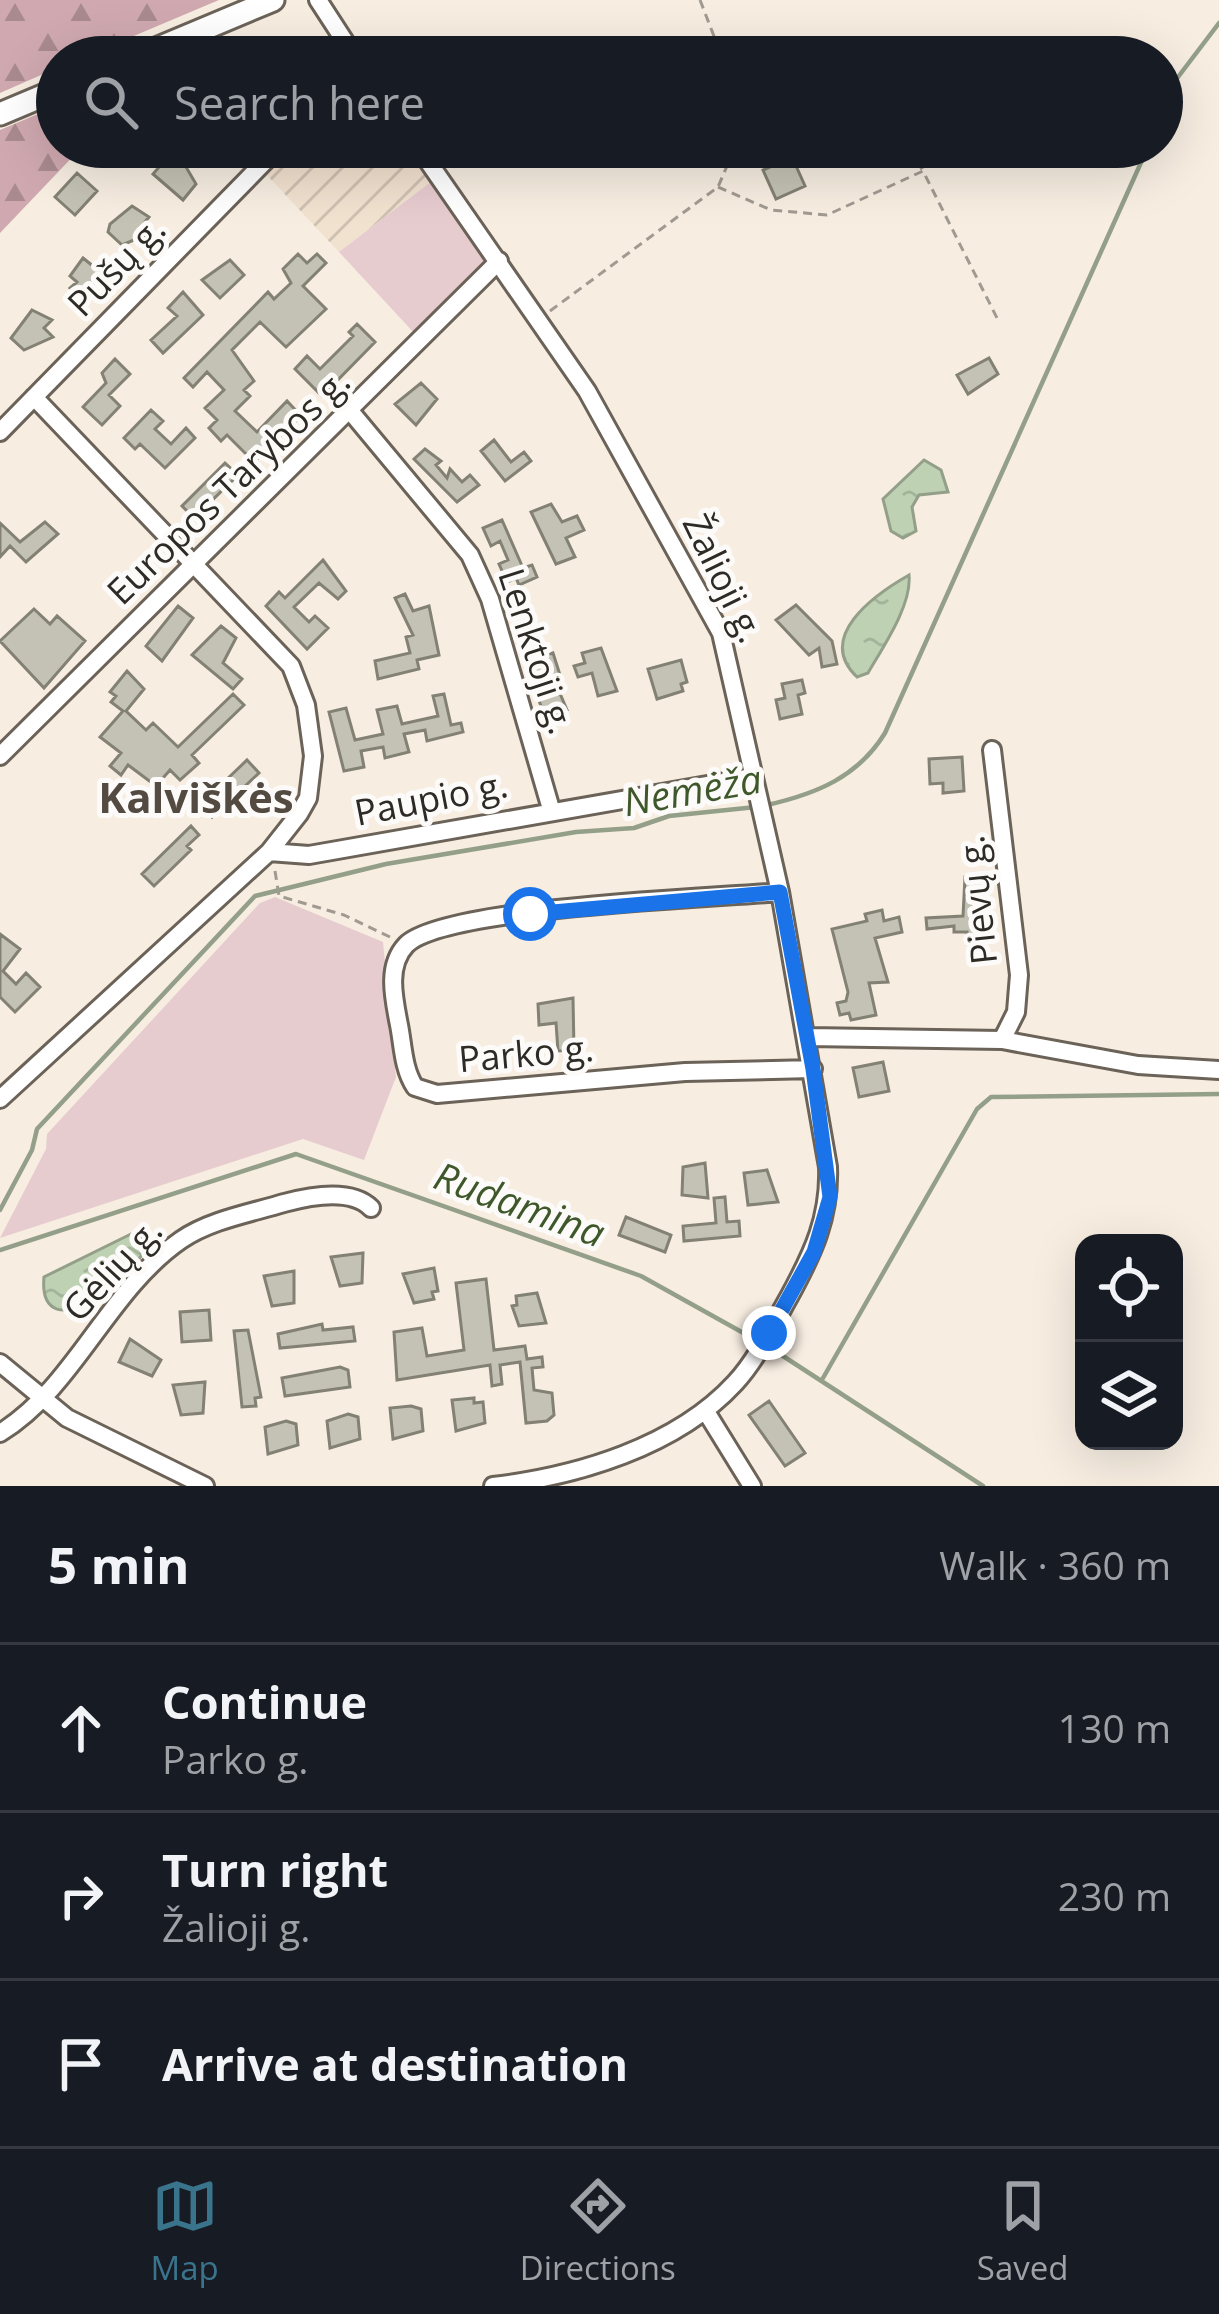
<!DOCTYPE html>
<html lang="en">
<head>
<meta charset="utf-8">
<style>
	body { margin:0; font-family:"Open Sans",sans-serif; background:#242831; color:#f1f3f6 }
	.controls { position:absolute; right:36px; bottom:36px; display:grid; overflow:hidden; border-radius:24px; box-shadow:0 12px 48px #0002 }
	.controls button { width:108px; height:108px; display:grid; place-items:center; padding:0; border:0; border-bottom:3px solid #363941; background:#171b24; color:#f1f3f6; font:60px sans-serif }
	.stop { position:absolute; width:36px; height:36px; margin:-27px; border:9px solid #1a73e8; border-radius:50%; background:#fff }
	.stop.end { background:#1a73e8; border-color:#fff; box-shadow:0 3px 12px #0008 }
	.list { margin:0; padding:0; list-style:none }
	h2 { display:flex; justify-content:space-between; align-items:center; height:156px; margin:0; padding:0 48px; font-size:51px }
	h2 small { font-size:39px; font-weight:400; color:#9ea1a6 }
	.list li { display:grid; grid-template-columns:78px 1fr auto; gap:36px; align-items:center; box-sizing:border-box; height:168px; padding:0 48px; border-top:3px solid #363941 }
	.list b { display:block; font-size:45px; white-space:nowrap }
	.list p { margin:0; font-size:39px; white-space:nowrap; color:#9ea1a6 }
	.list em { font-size:39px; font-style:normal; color:#9ea1a6 }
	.icon { flex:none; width:66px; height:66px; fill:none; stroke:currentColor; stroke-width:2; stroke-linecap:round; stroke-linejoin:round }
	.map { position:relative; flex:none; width:1219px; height:1486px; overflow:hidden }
	.search { position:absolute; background:#171b24; box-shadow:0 12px 48px #0002; left:36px; right:36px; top:36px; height:132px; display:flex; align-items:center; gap:30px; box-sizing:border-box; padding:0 42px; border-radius:66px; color:#9ea1a6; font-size:45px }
	.sheet { height:660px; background:#171b24 }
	nav { display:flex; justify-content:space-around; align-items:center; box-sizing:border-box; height:168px; border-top:3px solid #363941; background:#171b24; font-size:33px; color:#9ea1a6 }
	nav a { display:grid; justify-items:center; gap:6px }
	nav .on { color:#3a738c }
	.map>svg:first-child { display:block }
	.industrial { fill:url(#industrial-furrows) }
	.grass { fill:#e6cbcf }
	.forest { fill:url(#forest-firs) }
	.water { fill:url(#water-ripples); stroke:#939f89; stroke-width:3 }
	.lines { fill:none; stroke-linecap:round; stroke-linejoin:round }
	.stream { stroke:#939f89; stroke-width:4.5 }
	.building { fill:#c4c2b4; stroke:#828173; stroke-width:3 }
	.minor-casing { stroke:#6b6258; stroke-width:22 }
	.major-casing { stroke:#6b6258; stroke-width:27 }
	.path { stroke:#a19a91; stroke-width:3; stroke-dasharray:9 6; stroke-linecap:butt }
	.minor { stroke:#fff; stroke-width:16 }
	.major { stroke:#fff; stroke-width:21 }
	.route { stroke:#1a73e8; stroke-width:15 }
	.labels { text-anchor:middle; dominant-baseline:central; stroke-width:10; stroke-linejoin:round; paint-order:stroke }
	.street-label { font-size:36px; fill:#2e2a26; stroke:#fdfbf9 }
	.water-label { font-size:39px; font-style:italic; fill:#3e582b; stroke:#fdfbf9 }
	.quarter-label { font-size:42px; font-weight:bold; fill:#534a41; stroke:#fdfbf9 }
</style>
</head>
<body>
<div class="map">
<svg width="1219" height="1486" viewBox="0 0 1219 1486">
	<defs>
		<pattern id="industrial-furrows" width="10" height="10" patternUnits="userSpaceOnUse" patternTransform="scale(3)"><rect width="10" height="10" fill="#f1e1cf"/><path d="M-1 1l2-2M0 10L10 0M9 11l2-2" fill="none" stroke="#cfc1b2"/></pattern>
		<pattern id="forest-firs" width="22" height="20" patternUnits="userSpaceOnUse" patternTransform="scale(3)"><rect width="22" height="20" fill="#d0a9b0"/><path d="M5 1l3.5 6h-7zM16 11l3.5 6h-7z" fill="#a98a8f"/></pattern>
		<pattern id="water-ripples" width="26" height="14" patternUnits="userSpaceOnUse" patternTransform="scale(3)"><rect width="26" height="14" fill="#bed1b3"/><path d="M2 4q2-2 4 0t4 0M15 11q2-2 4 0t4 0" fill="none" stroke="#a4b49a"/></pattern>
	</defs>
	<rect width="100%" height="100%" fill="#f7ede1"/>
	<path class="industrial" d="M292,147H409L432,181L339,252L265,173Z"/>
	<path class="grass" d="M432,181L492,264L416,335L339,252Z
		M275,897L383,942L396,1077L364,1160L303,1139L0,1238L46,1149L47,1134L260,903Z"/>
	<path class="forest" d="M0,0H219L84,57H57V68L0,93Z
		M57,106V147H82L0,233V130Z"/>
	<path class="water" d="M924,460L941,470L948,492L919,495L912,507L916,531L903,538L891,531L883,499Z
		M909,575C912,605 883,647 868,673L857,677C815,637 874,595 909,575Z
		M137,1231L146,1242C142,1279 37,1353 44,1277Z"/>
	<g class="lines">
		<path class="stream" d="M1162,113L1175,81L1219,23
			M767,805C816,794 858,777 885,733L1148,147
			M0,1210L32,1150L37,1129L255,896L386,864L576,832L634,828L669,816L756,807
			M0,1250L296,1154L641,1276L756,1340
			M766,1345L983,1486
			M823,1378L977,1109L991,1097L1219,1094"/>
	</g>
	<path class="building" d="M788,148L805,186L776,199L763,170L770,167L765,158Z
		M182,153L191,161L186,167L196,184L183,200L153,174L167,158L173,164Z
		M77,173L97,191L75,215L55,197Z
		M132,206L149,217L144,223L151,233L122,245L108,232L110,224Z
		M298,254L307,263L317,254L326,263L303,286L326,309L286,347L260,322L232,350L254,381L244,390L250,396L235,411L257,432L287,401L301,416L254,462L227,435L221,441L209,428L217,420L205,408L224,390L207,372L193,387L184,378L268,292L274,299L291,283L283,269Z
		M83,258L109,279L102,288L96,282L81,298L70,288L77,282L70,276Z
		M230,260L244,275L220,298L202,280Z
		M183,292L203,315L163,353L151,340L177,316L168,308Z
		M32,310L52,320L44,328L53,337L24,350L11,338Z
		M357,324L375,342L322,396L295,369L307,356L320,369L353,336L349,332Z
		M989,358L998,374L968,394L957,375Z
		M115,359L130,374L109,395L120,406L102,425L83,407L106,383L102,373Z
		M421,383L437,399L416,425L395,404Z
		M151,410L163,421L155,429L171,444L186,428L195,438L165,468L140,444L135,449L124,438Z
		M494,440L511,462L524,452L531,461L505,481L481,451Z
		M425,449L441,461L436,465L447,478L450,469L462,482L470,475L479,485L457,502L414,459Z
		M225,463L238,475L194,518L182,506Z
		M551,504L562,522L577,516L584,530L566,538L575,557L556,564L531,512Z
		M502,520L523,568L532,565L537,577L519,585L516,578L507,582L499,564L508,560L500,541L491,546L483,528Z
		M45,522L58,534L26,562L10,546L0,557V523L20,542Z
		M323,560L346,591L338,599L319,583L294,607L309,622L315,616L328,628L307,649L266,606L279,592L285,598Z
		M405,594L413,611L429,606L439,655L417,660L419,669L378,679L375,661L410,653L406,637L413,635L395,598Z
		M796,605L832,641L837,664L822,667L819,648L809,655L776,620Z
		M178,606L193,618L162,661L146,646Z
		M34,609L50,624L57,616L85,641L44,688L0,641Z
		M221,626L236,638L223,663L242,679L233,689L192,655Z
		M601,648L617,691L598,696L592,673L578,677L574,666L585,663L582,653Z
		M553,653L560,675L553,677L567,710L546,720L525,662Z
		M681,660L687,682L681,684L683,691L657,699L648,669Z
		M127,671L144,689L126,711L146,730L153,723L178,747L233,694L244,705L192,755L199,763L180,780L170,770L156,786L128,765L121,775L110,766L121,753L100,737L123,711L111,702L116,696L110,692Z
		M802,680L805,693L798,695L802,714L780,719L776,700L785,698L782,684Z
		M444,694L451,725L461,723L463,732L427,741L425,730L404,734L409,752L385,758L383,747L361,751L364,767L344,771L329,712L346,708L355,740L383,734L377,710L397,706L402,724L438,716L433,696Z
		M962,757L964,791L943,793V783L930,784L929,759Z
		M247,760L259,773L212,817L201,804Z
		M191,826L199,835L187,846L191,850L154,886L142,874Z
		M985,876V943L968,944L967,932H954V926L927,929L926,918L963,916L965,877Z
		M882,910L884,921L899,917L902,932L875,938L888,982L869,983L876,1015L851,1020L849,1013L840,1015L837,1003L846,1001L848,992L832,929L867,921L865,914Z
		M0,934L20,949L3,971L16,984L26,973L40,987L15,1012L0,997Z
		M573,998L574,1050L558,1051L556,1023L539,1025L538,1004Z
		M883,1062L889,1091L859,1097L853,1068Z
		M705,1163L708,1198L682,1195L683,1167Z
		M767,1170L778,1202L748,1205L744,1173Z
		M725,1197L727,1222L739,1221L740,1236L684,1241L683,1226L716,1223L714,1198Z
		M626,1217L671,1235L665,1252L619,1235Z
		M363,1253L362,1283L340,1286L331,1257Z
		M434,1268L438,1291L432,1292L434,1299L414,1303L403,1274Z
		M294,1271V1303L272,1306L264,1276Z
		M486,1279L494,1350L525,1346L527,1359L542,1357L543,1367L532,1368L534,1390L552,1393L554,1415L547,1421L526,1423L520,1362L500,1365L502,1384L492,1386L490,1365L397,1380L394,1332L422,1328L427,1356L464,1350L456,1283Z
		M537,1293L546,1323L519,1326L512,1306L517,1305L516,1296Z
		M209,1310L211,1340L182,1342L180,1312Z
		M322,1324L323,1330L353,1327L355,1341L280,1348L278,1334Z
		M248,1330L261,1397L255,1398L256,1406L242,1407L234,1331Z
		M130,1339L161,1360L152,1376L119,1362Z
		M340,1367L348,1370L350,1387L285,1396L282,1378Z
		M205,1382L203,1413L181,1415L173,1385Z
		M474,1398V1403L483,1402L485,1423L456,1431L452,1400Z
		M769,1401L805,1453L785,1466L749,1415Z
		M411,1406L421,1409L423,1431L393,1439L390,1408Z
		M348,1414L358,1417L360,1439L330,1448L327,1421Z
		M286,1421L296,1424L298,1445L268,1454L265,1427Z"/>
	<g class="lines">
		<g class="minor-casing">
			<path id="minor" d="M318,0L355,57
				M418,147L587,391L721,633L780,892L828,1167C830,1217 813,1253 789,1297C773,1325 758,1358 735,1383C676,1447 577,1476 493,1486
				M351,412L470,555L490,599L551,809
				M0,432L279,147
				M992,750L1019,975L1016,1012L1002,1040
				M0,756L499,261
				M269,852L309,855L753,777
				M780,892C714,898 443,907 406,945C386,966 394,999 399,1025C403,1045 403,1069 415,1087L437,1094L685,1072L813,1069
				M808,1037L1002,1040L1138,1065L1219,1070
				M0,1099L269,852L299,814L308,798L313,756L306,705L291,666L34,397
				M0,1363L67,1418L205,1486
				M705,1410L752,1486
				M0,1433C76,1386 107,1291 181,1240C210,1220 251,1213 284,1203C310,1196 351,1188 371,1208"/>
		</g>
		<g class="major-casing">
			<path id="major" d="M137,57L273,0
				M0,114L57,90"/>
		</g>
		<path class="path" d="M700,0L722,57
			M758,147V148
			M920,169L954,147
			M718,187L771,210L827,215L923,171L997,318
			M550,311L718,187L735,147
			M275,871L279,896L344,915L392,938"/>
		<use href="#minor" class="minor"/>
		<use href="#major" class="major"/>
	</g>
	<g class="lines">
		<path class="route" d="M530,914L780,892L813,1069L830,1197L814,1252L769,1333"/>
	</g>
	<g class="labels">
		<g class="street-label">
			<text transform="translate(116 266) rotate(-46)">Pušų g.</text>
			<text transform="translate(228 486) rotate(-44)">Europos Tarybos g.</text>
			<text transform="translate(724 578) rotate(64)">Žalioji g.</text>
			<text transform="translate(537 651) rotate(72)">Lenktoji g.</text>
			<text transform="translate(431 798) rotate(-11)">Paupio g.</text>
			<text transform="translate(977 900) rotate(-96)">Pievų g.</text>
			<text transform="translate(526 1053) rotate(-5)">Parko g.</text>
			<text transform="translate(112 1269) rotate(-47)">Gėlių g.</text>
		</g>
		<g class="water-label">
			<text transform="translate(692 789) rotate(-10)">Nemėža</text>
			<text transform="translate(520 1203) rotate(20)">Rudamina</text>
		</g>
		<g class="quarter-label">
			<text x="196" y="796">Kalviškės</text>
		</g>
	</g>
</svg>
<div class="controls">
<button><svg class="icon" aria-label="locate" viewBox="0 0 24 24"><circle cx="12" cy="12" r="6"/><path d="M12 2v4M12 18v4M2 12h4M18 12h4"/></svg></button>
<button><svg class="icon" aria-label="layers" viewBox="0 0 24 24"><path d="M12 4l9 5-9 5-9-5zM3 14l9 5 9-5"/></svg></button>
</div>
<div class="stop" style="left:530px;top:914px"></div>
<div class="stop end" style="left:769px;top:1333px"></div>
<div class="search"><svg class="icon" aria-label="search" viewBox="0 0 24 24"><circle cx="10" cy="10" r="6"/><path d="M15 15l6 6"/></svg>Search here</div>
</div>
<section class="sheet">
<h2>5 min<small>Walk · 360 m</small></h2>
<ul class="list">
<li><svg class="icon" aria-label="ahead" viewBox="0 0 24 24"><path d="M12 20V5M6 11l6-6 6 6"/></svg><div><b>Continue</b><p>Parko g.</p></div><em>130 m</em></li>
<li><svg class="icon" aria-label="right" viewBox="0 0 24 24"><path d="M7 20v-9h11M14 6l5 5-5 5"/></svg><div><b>Turn right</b><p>Žalioji g.</p></div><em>230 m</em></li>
<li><svg class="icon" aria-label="arrive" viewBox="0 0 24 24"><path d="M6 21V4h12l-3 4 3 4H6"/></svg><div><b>Arrive at destination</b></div></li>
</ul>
</section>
<nav>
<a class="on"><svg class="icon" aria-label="map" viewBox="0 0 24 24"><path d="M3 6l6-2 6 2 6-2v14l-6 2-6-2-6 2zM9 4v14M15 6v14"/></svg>Map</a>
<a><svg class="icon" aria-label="directions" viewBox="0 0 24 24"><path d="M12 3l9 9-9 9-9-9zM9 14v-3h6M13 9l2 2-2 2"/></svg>Directions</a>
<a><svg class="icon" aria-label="saved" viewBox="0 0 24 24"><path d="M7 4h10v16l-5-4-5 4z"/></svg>Saved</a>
</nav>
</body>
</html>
